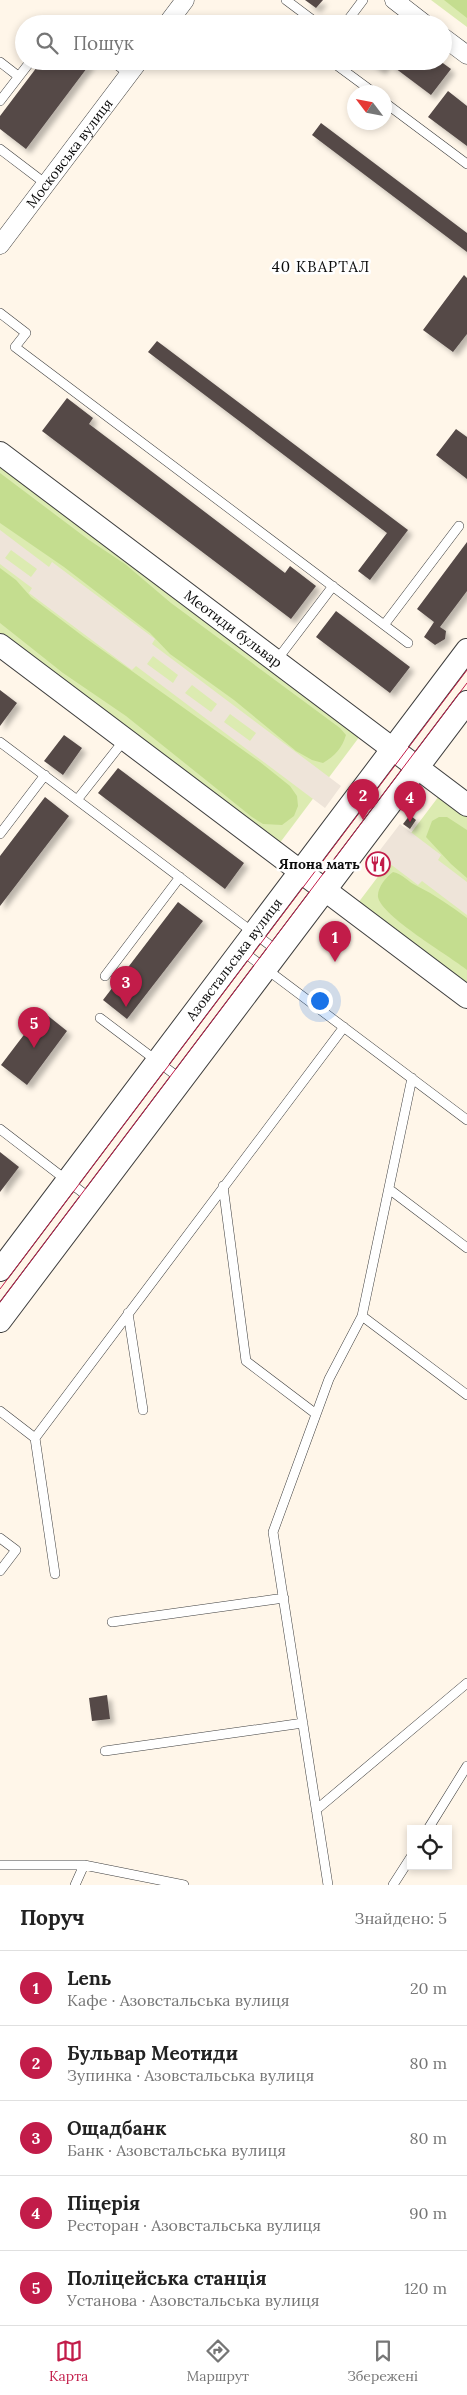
<!DOCTYPE html>
<html lang="uk">
<head>
<meta charset="utf-8">
<style>
	body { margin:0; font-family:Lora,serif; background:#f6f6f6; color:#222 }
	.controls { position:absolute; right:15px; bottom:15px; display:grid; overflow:hidden; border-radius:0px; box-shadow:0 2px 8px #0003 }
	.controls button { width:45px; height:45px; display:grid; place-items:center; padding:0; border:0; border-bottom:1px solid #e0e0e0; background:#fff; color:#222; font:25px sans-serif }
	.compass { position:absolute; left:347px; top:85px; width:45px; height:45px; border-radius:50%; background:#fff; box-shadow:0 2px 8px #0003; rotate:302deg }
	.you { position:absolute; left:319px; top:1000px; width:18px; height:18px; margin:-12px; border:4px solid #fff; border-radius:50%; background:#1a73e8; box-shadow:0 0 0 8px #1a73e833 }
	.badge { display:grid; place-items:center; width:32px; height:32px; border-radius:50%; background:#c21c49; color:#fff; font-size:16px; font-weight:700 }
	.pin { position:absolute; translate:-50% -41px; filter:drop-shadow(0 1px 2px #0008) }
	.pin::after { content:''; position:absolute; top:26px; width:18px; height:15px; background:inherit; clip-path:polygon(0 0,100% 0,50% 100%) }
	.list { margin:0; padding:0; list-style:none }
	h2 { display:flex; justify-content:space-between; align-items:center; height:65px; margin:0; padding:0 20px; font-size:21px }
	h2 small { font-size:16px; font-weight:400; color:#767676 }
	.list li { display:grid; grid-template-columns:32px 1fr auto; gap:15px; align-items:center; box-sizing:border-box; height:75px; padding:0 20px; border-top:1px solid #e0e0e0 }
	.list b { display:block; font-size:19px; white-space:nowrap }
	.list p { margin:0; font-size:16px; white-space:nowrap; color:#767676 }
	.list em { font-size:16px; font-style:normal; color:#767676 }
	.icon { flex:none; width:28px; height:28px; fill:none; stroke:currentColor; stroke-width:2; stroke-linecap:round; stroke-linejoin:round }
	.map { position:relative; flex:none; width:467px; height:1885px; overflow:hidden }
	.search { position:absolute; background:#fff; box-shadow:0 2px 8px #0003; left:15px; right:15px; top:15px; height:55px; display:flex; align-items:center; gap:12px; box-sizing:border-box; padding:0 18px; border-radius:28px; color:#767676; font-size:19px }
	.sheet { height:440px; background:#fff }
	nav { display:flex; justify-content:space-around; align-items:center; box-sizing:border-box; height:70px; border-top:1px solid #e0e0e0; background:#fff; font-size:14px; color:#767676 }
	nav a { display:grid; justify-items:center; gap:2px }
	nav .on { color:#c21c49 }
	.map>svg:first-child { display:block }
	.green { fill:#dcebb1 }
	.forest { fill:#c4dd8f }
	.plaza { fill:#eee4d9; fill-rule:evenodd }
	.building { fill:#544947; filter:url(#shadow) }
	.lines { fill:none; stroke-linecap:round; stroke-linejoin:round }
	.service-casing { stroke:#3e3e3e; stroke-width:10 }
	.minor-casing { stroke:#3e3e3e; stroke-width:19 }
	.tertiary-casing { stroke:#3e3e3e; stroke-width:24 }
	.service { stroke:#fff; stroke-width:9 }
	.minor { stroke:#fff; stroke-width:18 }
	.tertiary { stroke:#fff; stroke-width:22 }
	.tram { stroke:#c21c49; stroke-width:1 }
	.labels { text-anchor:middle; dominant-baseline:central; stroke-width:5; stroke-linejoin:round; paint-order:stroke }
	.street-label { font-size:14px; fill:#0b0b0b; stroke:#fff }
	.poi-label { font-size:14px; font-weight:bold; fill:#0b0b0b; stroke:#fff; text-anchor:end }
	.neighbourhood-label { font-size:15px; letter-spacing:1px; fill:#0b0b0b; stroke:#fff }
</style>
</head>
<body>
<div class="map">
<svg width="467" height="1885" viewBox="0 0 467 1885">
	<defs>
		<filter id="shadow"><feDropShadow dx="4.5" dy="4.5" stdDeviation="2.5" flood-color="#0004"/></filter>
	</defs>
	<rect width="100%" height="100%" fill="#fff6e9"/>
	<path class="green" d="M431,0H467V27Z
		M0,465L360,736L279,844L0,633Z
		M439,796L467,817V986L358,903Z"/>
	<path class="forest" d="M444,0H467V18Z
		M0,473L89,540L125,564L171,603L340,728L346,735C342,748 335,756 323,763L312,760L296,751L234,700L170,654L150,633L64,567L0,523Z
		M0,568L16,580L31,597L84,637L260,762L290,786L297,796L298,806L294,816L282,825L263,824L252,817L126,716L63,673L0,623Z
		M439,817H447L467,830V878L451,864L426,837L432,821Z
		M393,872C403,874 408,882 417,886C435,895 451,906 467,918V970C450,956 381,916 378,897C377,888 386,877 393,872Z"/>
	<path class="plaza" d="M0,530L49,567L52,562L155,639L152,644L341,786L325,808L136,666L132,670L29,593L32,588L0,564ZM11,550L37,569L31,577L5,558ZM153,656L178,675L173,683L147,664ZM192,685L217,704L211,712L185,693ZM230,714L256,733L250,741L224,722Z
		M400,824L441,855L438,860L467,882V915L422,881L418,885L377,854Z"/>
	<path class="building" d="M305,0H323L316,8Z
		M382,17L390,24H377Z
		M29,61H86L90,64L26,149L0,129V116L37,67Z
		M369,61H440L451,69L431,95L387,62L381,70Z
		M448,91L467,106V146L428,117Z
		M321,123L467,233V252L312,135Z
		M464,275L467,278V334L453,352L423,330Z
		M157,341L408,530L370,580L358,571L387,533L148,352Z
		M67,398L93,418L89,424L138,461L285,573L290,566L316,586L291,619L42,431Z
		M456,429L467,437V479L436,455Z
		M467,542V591L440,627L446,631L445,639L435,645L424,637L434,622L417,609Z
		M336,611L410,667L390,693L316,637Z
		M0,690L17,703L0,726Z
		M64,735L82,748L63,775L44,761Z
		M118,768L244,863L225,889L98,793Z
		M45,797L69,816L0,906V856Z
		M410,815L416,820L410,829L403,824Z
		M378,858L384,862L378,871L372,866Z
		M178,902L203,921L127,1019L103,1000Z
		M42,1011L67,1031L27,1085L1,1065Z
		M0,1152L19,1167L0,1192Z
		M107,1695L110,1719L92,1721L89,1698Z"/>
	<g class="lines">
		<g class="service-casing">
			<path id="service" d="M286,0L318,24
				M58,24L60,22L63,24
				M345,24L363,0
				M112,61L129,74
				M331,61L373,92
				M0,62L18,76
				M0,101L30,62
				M384,102L467,164
				M0,149L46,184
				M0,313L26,333L15,347L408,643
				M384,625L459,526
				M276,661L333,586
				M0,742L279,952
				M77,800L125,739
				M0,834L45,775
				M241,950L467,1120
				M105,976L180,877
				M100,1018L182,1080
				M0,1129L91,1199
				M223,1186L246,1361L316,1414
				M389,1189L467,1248
				M128,1313L143,1410
				M362,1316L467,1395
				M0,1411L35,1438L55,1574
				M35,1438L344,1027
				M0,1538L16,1550L0,1571
				M112,1622L284,1598
				M105,1751L303,1723
				M316,1810L467,1683
				M428,1829L467,1766
				M0,1865H84L184,1885
				M75,1885L84,1865
				M328,1885L273,1532L329,1379L362,1316L412,1078
				M393,1885L411,1857"/>
		</g>
		<g class="minor-casing">
			<g id="minor">
				<path d="M394,0L425,24"/>
				<path d="M167,24L185,0"/>
				<path d="M443,37L467,55"/>
				<path id="s1" d="M0,245L139,61"/>
			</g>
		</g>
		<g class="tertiary-casing">
			<g id="tertiary">
				<path id="s2" d="M0,453L467,805"/>
				<path d="M0,645L467,997"/>
				<path id="s3" d="M0,1270L467,650"/>
				<path d="M0,1321L467,702"/>
			</g>
		</g>
		<use href="#service" class="service"/>
		<use href="#minor" class="minor"/>
		<use href="#tertiary" class="tertiary"/>
		<path class="tram" d="M0,1289L467,670
			M0,1302L467,683"/>
	</g>
	<defs>
		<g id="restaurant-ring" transform="scale(1.25)"><circle r="9.5" fill="#fff" stroke="#c21c49" stroke-width="1.5"/><path d="M-5-6h1v4h1v-4h1v4h1v-4h1v5L-1.5 .5V6h-2V.5L-5-1ZM5-6V6H3V1.5H1.5Q1.5-4 5-6Z" fill="#c21c49"/></g>
	</defs>
	<g fill-rule="evenodd">
		<use href="#restaurant-ring" x="378" y="864"/>
	</g>
	<g class="labels">
		<g class="street-label">
			<text stroke="none"><textPath href="#s1" startOffset="115">Московська вулиця</textPath></text>
			<text stroke="none"><textPath href="#s2" startOffset="292">Меотиди бульвар</textPath></text>
			<text stroke="none"><textPath href="#s3" startOffset="389">Азовстальська вулиця</textPath></text>
		</g>
		<g class="poi-label">
			<text x="360" y="864">Япона мать</text>
		</g>
		<g class="neighbourhood-label">
			<text x="321" y="266">40 КВАРТАЛ</text>
		</g>
	</g>
</svg>
<div class="controls">
<button><svg class="icon" aria-label="locate" viewBox="0 0 24 24"><circle cx="12" cy="12" r="6"/><path d="M12 2v4M12 18v4M2 12h4M18 12h4"/></svg></button>
</div>
<svg class="compass" viewBox="-18 -18 36 36"><path d="M0-13l5 13h-10z" fill="#e53935"/><path d="M0 13l5-13h-10z" fill="#767676"/></svg>
<div class="you"></div>
<div class="pin badge" style="left:335px;top:962px">1</div>
<div class="pin badge" style="left:363px;top:820px">2</div>
<div class="pin badge" style="left:126px;top:1007px">3</div>
<div class="pin badge" style="left:410px;top:822px">4</div>
<div class="pin badge" style="left:34px;top:1048px">5</div>
<div class="search"><svg class="icon" aria-label="search" viewBox="0 0 24 24"><circle cx="10" cy="10" r="6"/><path d="M15 15l6 6"/></svg>Пошук</div>
</div>
<section class="sheet">
<h2>Поруч<small>Знайдено: 5</small></h2>
<ul class="list">
<li><span class="badge">1</span><div><b>Lenь</b><p>Кафе · Азовстальська вулиця</p></div><em>20 m</em></li>
<li><span class="badge">2</span><div><b>Бульвар Меотиди</b><p>Зупинка · Азовстальська вулиця</p></div><em>80 m</em></li>
<li><span class="badge">3</span><div><b>Ощадбанк</b><p>Банк · Азовстальська вулиця</p></div><em>80 m</em></li>
<li><span class="badge">4</span><div><b>Піцерія</b><p>Ресторан · Азовстальська вулиця</p></div><em>90 m</em></li>
<li><span class="badge">5</span><div><b>Поліцейська станція</b><p>Установа · Азовстальська вулиця</p></div><em>120 m</em></li>
</ul>
</section>
<nav>
<a class="on"><svg class="icon" aria-label="map" viewBox="0 0 24 24"><path d="M3 6l6-2 6 2 6-2v14l-6 2-6-2-6 2zM9 4v14M15 6v14"/></svg>Карта</a>
<a><svg class="icon" aria-label="directions" viewBox="0 0 24 24"><path d="M12 3l9 9-9 9-9-9zM9 14v-3h6M13 9l2 2-2 2"/></svg>Маршрут</a>
<a><svg class="icon" aria-label="saved" viewBox="0 0 24 24"><path d="M7 4h10v16l-5-4-5 4z"/></svg>Збережені</a>
</nav>
</body>
</html>
